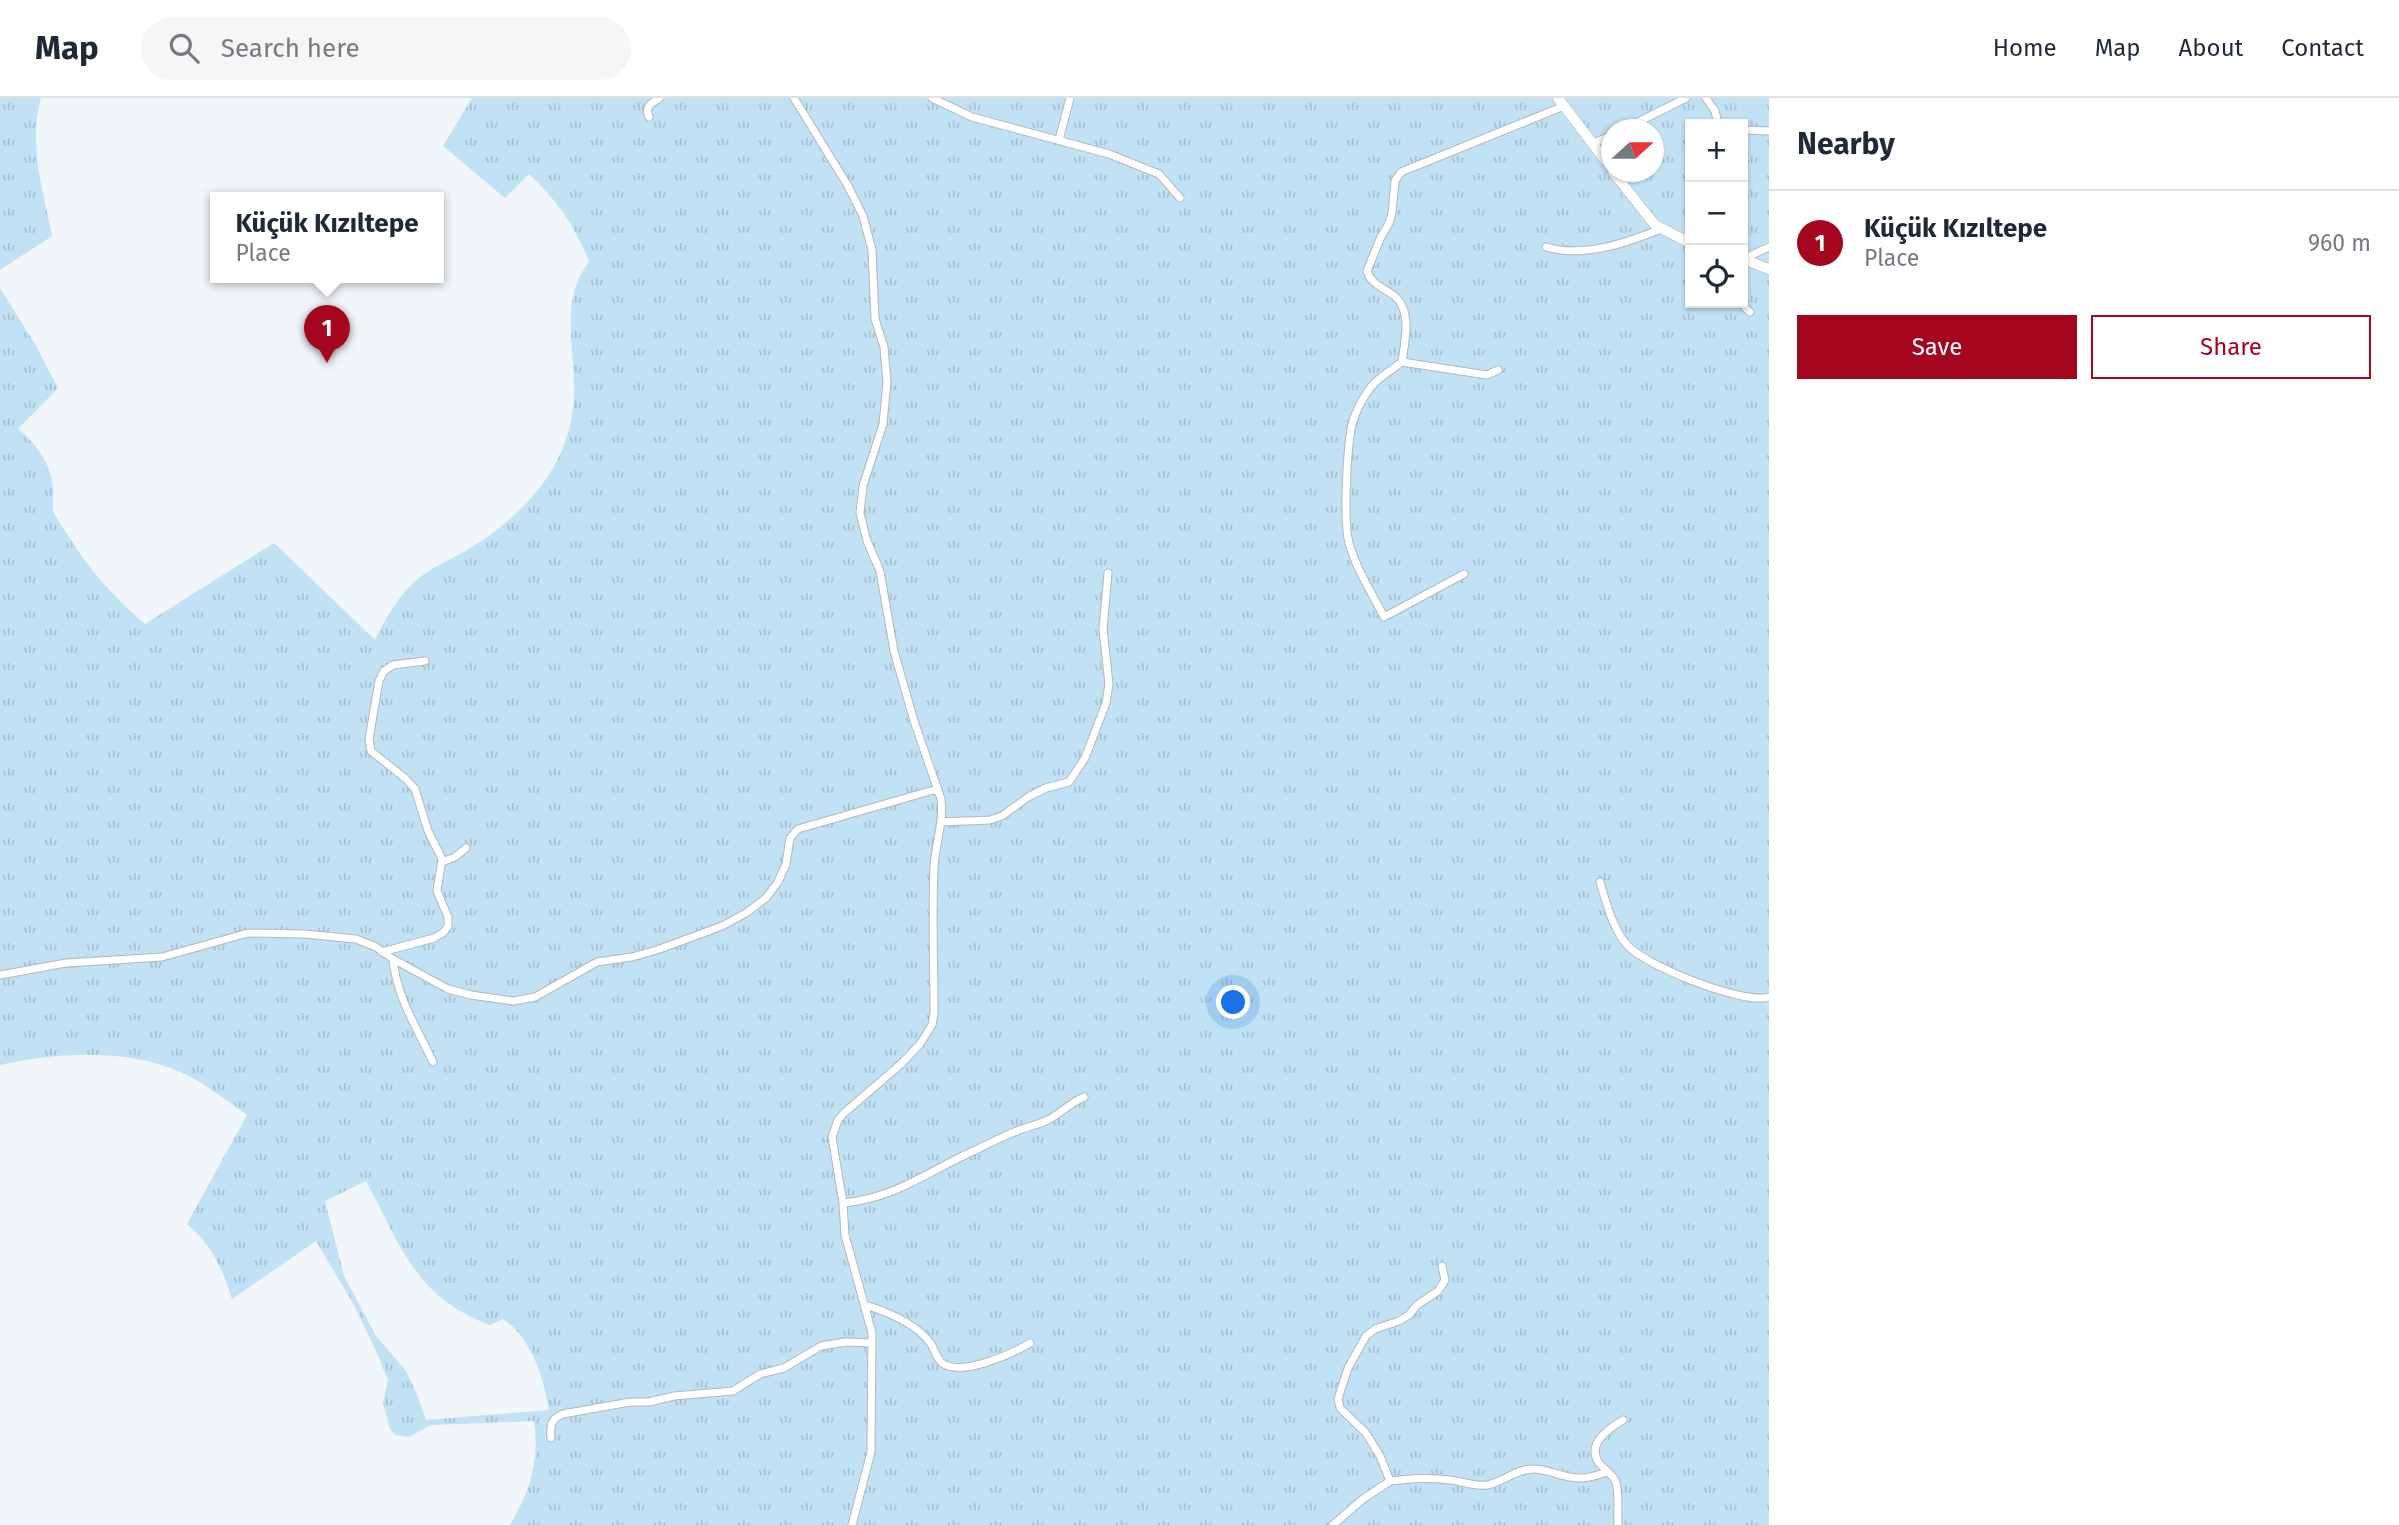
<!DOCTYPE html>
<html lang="en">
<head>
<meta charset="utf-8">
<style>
	body { margin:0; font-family:"Fira Sans",sans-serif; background:#f6f6f7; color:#1f2937 }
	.controls { position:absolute; right:21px; top:21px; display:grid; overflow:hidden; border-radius:0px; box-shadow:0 2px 5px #0004 }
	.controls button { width:63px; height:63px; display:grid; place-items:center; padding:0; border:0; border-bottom:2px solid #e0e1e3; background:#fff; color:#1f2937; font:35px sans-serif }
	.compass { position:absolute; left:1601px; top:21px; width:63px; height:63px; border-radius:50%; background:#fff; box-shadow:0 2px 5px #0004; rotate:69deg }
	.you { position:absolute; left:1234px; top:905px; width:24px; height:24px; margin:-18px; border:5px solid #fff; border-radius:50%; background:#1a73e8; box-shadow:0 0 0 10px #1a73e833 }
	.badge { display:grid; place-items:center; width:46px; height:46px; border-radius:50%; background:#a3061e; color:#fff; font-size:23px; font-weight:700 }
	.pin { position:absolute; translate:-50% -58px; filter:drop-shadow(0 2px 4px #0008) }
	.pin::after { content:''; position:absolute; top:37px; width:24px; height:21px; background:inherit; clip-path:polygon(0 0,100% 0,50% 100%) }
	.popup { position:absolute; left:210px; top:94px; width:234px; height:91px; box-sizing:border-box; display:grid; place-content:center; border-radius:0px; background:#fff; filter:drop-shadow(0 2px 5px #0005); font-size:23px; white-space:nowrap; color:#747a83 }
	.popup b { font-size:26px; color:#1f2937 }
	.popup::after { content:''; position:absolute; left:50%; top:100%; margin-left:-14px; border:14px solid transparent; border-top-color:#fff }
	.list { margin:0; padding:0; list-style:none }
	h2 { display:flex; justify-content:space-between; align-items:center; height:91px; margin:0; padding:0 28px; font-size:30px }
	h2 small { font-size:23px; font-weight:400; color:#747a83 }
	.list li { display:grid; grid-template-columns:46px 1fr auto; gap:21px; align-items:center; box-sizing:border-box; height:105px; padding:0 28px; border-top:2px solid #e0e1e3 }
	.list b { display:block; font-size:26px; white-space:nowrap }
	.list p { margin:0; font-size:23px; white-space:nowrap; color:#747a83 }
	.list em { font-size:23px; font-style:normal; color:#747a83 }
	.actions { display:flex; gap:14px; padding:21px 28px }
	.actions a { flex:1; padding:16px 0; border:2px solid #a3061e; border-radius:0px; text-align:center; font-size:24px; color:#a3061e }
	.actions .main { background:#a3061e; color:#fff }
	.icon { flex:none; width:38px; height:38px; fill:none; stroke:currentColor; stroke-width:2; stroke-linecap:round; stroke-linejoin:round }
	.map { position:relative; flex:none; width:1769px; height:1427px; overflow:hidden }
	header { display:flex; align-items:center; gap:42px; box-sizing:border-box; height:98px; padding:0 35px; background:#fff; border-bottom:2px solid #e0e1e3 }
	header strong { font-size:33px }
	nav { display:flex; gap:38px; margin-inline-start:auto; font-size:24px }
	.search { width:490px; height:63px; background:#f6f6f7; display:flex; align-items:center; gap:18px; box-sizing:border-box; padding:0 24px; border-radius:38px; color:#747a83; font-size:26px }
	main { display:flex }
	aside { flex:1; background:#fff }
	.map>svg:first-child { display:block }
	.grass { fill:url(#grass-tufts); fill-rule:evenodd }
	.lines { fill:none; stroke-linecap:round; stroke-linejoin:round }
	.minor-casing { stroke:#b3b8bb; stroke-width:9 }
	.tertiary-casing { stroke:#b3b8bb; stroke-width:11 }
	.minor { stroke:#fff; stroke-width:7 }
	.tertiary { stroke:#fff; stroke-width:10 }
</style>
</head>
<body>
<header>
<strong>Map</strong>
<div class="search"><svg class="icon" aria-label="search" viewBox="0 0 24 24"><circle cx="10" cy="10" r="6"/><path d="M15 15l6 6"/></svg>Search here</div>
<nav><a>Home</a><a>Map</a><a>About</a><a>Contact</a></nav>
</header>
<main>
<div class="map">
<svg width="1769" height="1427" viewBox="0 0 1769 1427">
	<defs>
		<pattern id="grass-tufts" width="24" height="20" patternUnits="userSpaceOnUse" patternTransform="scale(1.75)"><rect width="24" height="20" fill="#c1e1f4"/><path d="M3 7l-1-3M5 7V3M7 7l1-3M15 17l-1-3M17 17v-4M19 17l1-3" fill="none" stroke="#a5c0d1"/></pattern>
	</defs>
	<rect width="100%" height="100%" fill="#f0f6f9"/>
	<path class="grass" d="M0,0H41C28,47 43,92 52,138L0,172Z
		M472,0H1769V1427H510C530,1394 540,1362 534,1323L431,1327L409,1339L395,1337L390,1331L383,1305L388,1282L378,1257L354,1207L316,1143L232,1201C223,1171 211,1146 187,1126L247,1017C226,1002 206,986 183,975C128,950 57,954 0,967V190L35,246L58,290L18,331C37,346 51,366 53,390C54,397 52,406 53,412C55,418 60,425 64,431C85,467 113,499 145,526L274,445L375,542C386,519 399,497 418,481C433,468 452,461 469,451C502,431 534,403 553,370C566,348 573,323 574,298C576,251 558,203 589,164C576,129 556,101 529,76L505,100L443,48ZM1690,26H1743V205H1690ZM1612,32H1654V74H1612ZM366,1083C401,1148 415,1199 490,1227L503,1221C532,1241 543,1278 549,1312L426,1322L417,1296L406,1273L376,1238L344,1178L325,1103Z"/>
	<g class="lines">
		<g class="minor-casing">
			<path id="minor" d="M794,0L848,88L863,118L872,152L875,221L884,249L887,284L883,326L863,388L860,415L867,443L880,473L894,553L914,623L941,701C944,724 935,747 934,770C932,818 934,867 934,916L932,927L920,946L901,966L844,1015L838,1022L832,1039L843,1105L845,1137L872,1235L871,1354L852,1427
				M932,0L972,19L1109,56L1159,76L1180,100
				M1706,0L1715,13L1718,26
				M649,19C644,9 652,4 660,0
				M1622,32L1686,0
				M1743,32L1769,33
				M1059,42L1070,0
				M1592,46L1612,37
				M1546,149C1584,160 1626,145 1661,131
				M1743,161L1769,149
				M1740,205L1750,214
				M1402,264C1404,248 1410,223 1402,208C1395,191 1372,191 1367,173L1380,141L1389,125L1392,115L1395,83L1401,74L1564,8
				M1464,476L1384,519C1372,495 1356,471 1349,445C1343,422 1347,350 1352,326C1355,316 1360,305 1366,296C1374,282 1389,274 1402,264L1487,277L1498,272
				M941,724L990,722L1002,718L1028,699L1046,690L1069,684L1085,660L1106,605L1109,586L1103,531L1108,475
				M442,764L455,759L466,750
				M1600,784C1606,804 1613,832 1628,848C1647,868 1743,907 1769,899
				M382,854L434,840L444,834L448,828V819L437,793L442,761L428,733L415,691L406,681L371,653L369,641L379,583L384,573L393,567L425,563
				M393,861C396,898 418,932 433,964
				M0,877L66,865L162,859L248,835L304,836L356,841L376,849L393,861L448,891L471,897L513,903L535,899L597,864L632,859L657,852L722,828L746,815L766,800L778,784L786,766L790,740L798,731L937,691
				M843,1105C897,1100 931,1071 978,1051C992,1044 1007,1036 1022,1031C1031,1028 1039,1026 1048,1022C1061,1015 1070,1005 1084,999
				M1442,1168L1445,1182L1438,1193L1417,1207L1409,1217L1399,1223L1375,1231L1366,1238L1348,1270L1338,1301L1340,1310L1366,1335L1380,1358L1390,1383C1410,1381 1429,1379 1449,1382C1462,1383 1474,1389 1487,1387C1503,1384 1516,1371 1533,1371C1546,1371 1557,1377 1570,1379C1583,1382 1595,1378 1607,1374
				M865,1207C888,1214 917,1226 931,1246C935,1252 936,1260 942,1265C961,1279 1012,1256 1030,1245
				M551,1340C550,1327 551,1321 563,1316L630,1304H649L674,1298L733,1293L760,1276L784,1270L821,1248L846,1244L872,1245
				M1333,1427L1363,1401L1390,1383
				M1618,1427C1617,1414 1620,1393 1615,1382C1611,1375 1604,1371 1599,1365C1586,1346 1608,1331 1623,1322"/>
		</g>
		<g class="tertiary-casing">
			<path id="tertiary" d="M1558,0L1612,71
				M1613,74L1655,127L1690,145
				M1743,161L1769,171"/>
		</g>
		<use href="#minor" class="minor"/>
		<use href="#tertiary" class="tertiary"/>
	</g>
</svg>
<div class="controls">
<button>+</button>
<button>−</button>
<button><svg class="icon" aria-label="locate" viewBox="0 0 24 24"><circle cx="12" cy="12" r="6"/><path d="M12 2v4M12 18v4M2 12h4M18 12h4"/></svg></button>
</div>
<svg class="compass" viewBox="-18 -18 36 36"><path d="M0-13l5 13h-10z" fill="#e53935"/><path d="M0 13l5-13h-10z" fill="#747a83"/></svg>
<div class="you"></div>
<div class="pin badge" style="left:327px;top:265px">1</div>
<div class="popup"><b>Küçük Kızıltepe</b>Place</div>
</div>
<aside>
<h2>Nearby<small></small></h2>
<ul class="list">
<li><span class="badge">1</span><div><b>Küçük Kızıltepe</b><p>Place</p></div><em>960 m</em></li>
</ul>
<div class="actions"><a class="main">Save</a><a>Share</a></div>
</aside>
</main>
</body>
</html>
